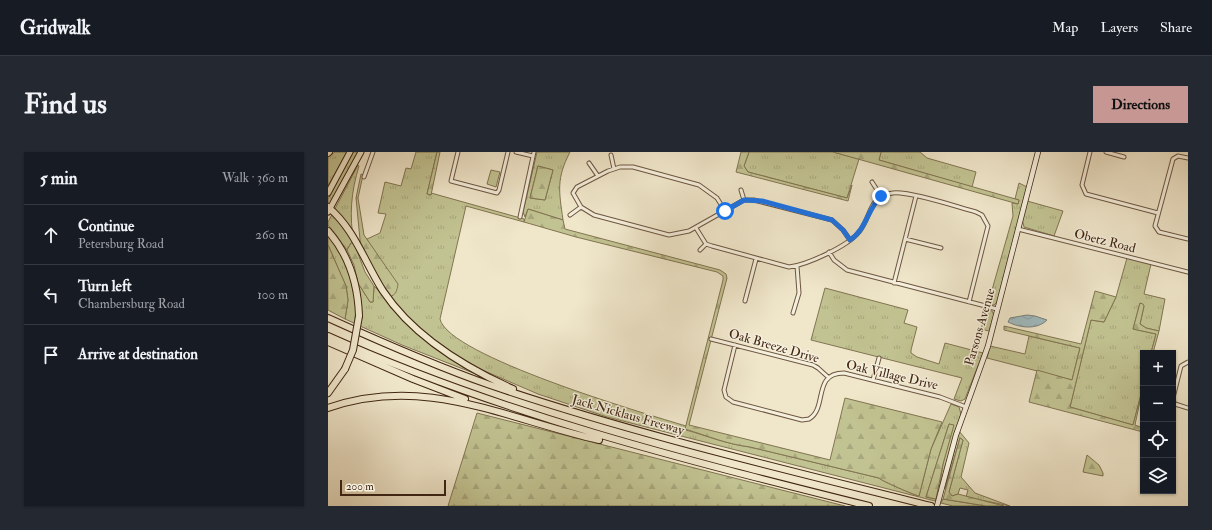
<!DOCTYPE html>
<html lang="en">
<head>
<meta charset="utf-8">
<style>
	body { margin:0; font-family:"IM FELL Double Pica",serif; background:#242831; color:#f1f3f6 }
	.controls { position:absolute; right:12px; bottom:12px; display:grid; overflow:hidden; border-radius:0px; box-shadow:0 1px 3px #0004 }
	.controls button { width:36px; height:36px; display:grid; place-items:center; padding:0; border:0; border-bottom:1px solid #363941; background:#171b24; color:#f1f3f6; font:20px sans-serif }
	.scale { position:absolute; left:12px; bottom:10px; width:106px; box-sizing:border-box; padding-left:4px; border:2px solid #412613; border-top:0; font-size:11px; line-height:14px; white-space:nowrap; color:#412613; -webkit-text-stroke:3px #f5efdd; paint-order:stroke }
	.stop { position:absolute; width:12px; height:12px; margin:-9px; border:3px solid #1a73e8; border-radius:50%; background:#fff }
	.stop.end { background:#1a73e8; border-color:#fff; box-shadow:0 1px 4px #0008 }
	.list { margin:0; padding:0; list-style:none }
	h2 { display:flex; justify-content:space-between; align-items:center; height:52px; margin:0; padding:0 16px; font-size:17px }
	h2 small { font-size:13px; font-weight:400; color:#9ea1a6 }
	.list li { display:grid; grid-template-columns:26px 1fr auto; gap:12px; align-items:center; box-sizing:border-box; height:60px; padding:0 16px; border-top:1px solid #363941 }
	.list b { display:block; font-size:15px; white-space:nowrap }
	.list p { margin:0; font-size:13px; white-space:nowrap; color:#9ea1a6 }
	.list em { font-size:13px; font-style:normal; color:#9ea1a6 }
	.icon { flex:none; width:22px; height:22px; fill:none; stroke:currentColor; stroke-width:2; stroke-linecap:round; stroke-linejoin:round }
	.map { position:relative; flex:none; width:860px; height:354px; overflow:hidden; border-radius:0px }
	header { display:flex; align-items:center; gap:24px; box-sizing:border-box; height:56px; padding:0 20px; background:#171b24; border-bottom:1px solid #363941 }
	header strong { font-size:19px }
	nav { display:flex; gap:22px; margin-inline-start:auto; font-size:14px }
	.intro { display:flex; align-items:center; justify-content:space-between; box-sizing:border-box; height:96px; padding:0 24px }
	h1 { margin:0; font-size:28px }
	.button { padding:10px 18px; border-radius:0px; background:#c59692; color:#111; font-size:14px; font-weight:700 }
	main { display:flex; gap:24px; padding:0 24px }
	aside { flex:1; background:#171b24; border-radius:0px; box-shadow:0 1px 3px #0004 }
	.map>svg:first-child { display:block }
	.grass { fill:url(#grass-tufts); stroke:#827452; fill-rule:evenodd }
	.forest { fill:url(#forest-firs); stroke:#827452 }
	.pitch { fill:#c2c392; stroke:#827452 }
	.water { fill:url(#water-waves); stroke:#7a807c }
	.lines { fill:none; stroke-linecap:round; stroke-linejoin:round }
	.street-casing { stroke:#6d5641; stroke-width:5 }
	.secondary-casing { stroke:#412613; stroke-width:6 }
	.primary-casing { stroke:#412613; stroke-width:7 }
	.highway-casing { stroke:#412613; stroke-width:8 }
	.street { stroke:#f5efdd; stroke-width:3 }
	.secondary { stroke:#f5efdd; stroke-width:4.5 }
	.primary { stroke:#f0e7cb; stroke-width:5 }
	.highway { stroke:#f0e7cb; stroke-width:6 }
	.highway-bridge-casing { stroke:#412613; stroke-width:8; stroke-linecap:butt }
	.highway-bridge { stroke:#f0e7cb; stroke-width:6 }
	.route { stroke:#1a73e8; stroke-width:5 }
	.labels { text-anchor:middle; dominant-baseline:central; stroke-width:3; stroke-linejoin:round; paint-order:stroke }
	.street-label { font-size:13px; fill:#412613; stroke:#f5efdd }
</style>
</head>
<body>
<header>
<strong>Gridwalk</strong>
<nav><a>Map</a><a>Layers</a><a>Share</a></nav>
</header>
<div class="intro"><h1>Find us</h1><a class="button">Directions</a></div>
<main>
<aside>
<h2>5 min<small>Walk · 360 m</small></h2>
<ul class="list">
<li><svg class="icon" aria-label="ahead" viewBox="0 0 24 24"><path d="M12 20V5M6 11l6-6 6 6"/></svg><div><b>Continue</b><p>Petersburg Road</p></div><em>260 m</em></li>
<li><svg class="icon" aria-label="left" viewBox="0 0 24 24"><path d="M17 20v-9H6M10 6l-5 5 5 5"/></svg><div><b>Turn left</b><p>Chambersburg Road</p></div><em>100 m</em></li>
<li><svg class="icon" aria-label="arrive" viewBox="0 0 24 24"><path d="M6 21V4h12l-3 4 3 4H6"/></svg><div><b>Arrive at destination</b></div></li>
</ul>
</aside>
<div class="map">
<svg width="860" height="354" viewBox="0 0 860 354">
	<defs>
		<pattern id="grass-tufts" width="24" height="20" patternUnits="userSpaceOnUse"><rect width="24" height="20" fill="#c2c392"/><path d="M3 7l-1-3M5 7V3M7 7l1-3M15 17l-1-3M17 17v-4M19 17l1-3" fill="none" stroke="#a8a77d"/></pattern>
		<pattern id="forest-firs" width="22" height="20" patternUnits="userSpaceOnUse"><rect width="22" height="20" fill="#c2c392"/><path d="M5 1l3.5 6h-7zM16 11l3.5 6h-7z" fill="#a8a77d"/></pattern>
		<pattern id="water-waves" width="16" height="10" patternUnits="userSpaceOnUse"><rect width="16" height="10" fill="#a0bcc2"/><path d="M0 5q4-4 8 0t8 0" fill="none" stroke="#8ba1a6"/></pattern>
	</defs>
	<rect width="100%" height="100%" fill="#f0e7cb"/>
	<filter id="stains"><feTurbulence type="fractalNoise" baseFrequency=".005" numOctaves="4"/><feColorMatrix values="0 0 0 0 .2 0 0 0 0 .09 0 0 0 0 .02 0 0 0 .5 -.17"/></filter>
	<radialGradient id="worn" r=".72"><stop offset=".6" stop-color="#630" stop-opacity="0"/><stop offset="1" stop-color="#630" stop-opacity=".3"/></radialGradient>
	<path class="grass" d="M7,0H19L0,34V5Z
		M25,0H30L0,56V47Z
		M88,0H109L99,42L103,43V41L196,67V70L138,54L112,167C120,204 318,262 358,274V278C380,284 398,292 422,295L551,326C554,329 586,343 591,344L603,297L623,252L631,255L633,262L611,338L615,312L625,273L621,272L598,345L608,347L607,349L279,265L210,242L152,217L113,194L79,165L61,145L39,87L52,81L58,62L50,61L57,30L73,34L78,16L83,17Z
		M209,0H242C228,27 231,39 235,68L200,57L197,65L195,60ZM210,14L225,18L217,48L202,46Z
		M421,0H505L531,7L519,46L420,20L416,14Z
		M553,0H592L599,6L648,20L644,35L551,8Z
		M30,13L31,14C23,40 21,64 26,91H23L19,98L0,73V70Z
		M691,31L699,35L669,150L666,153L660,152L685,64L684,51L690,52L691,48L687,47Z
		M699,49L735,59L726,84L696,75L694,67Z
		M0,81L20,115L28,152V172L17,167L20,148L18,134L0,93Z
		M799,106L823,112L816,142L837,147L831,179L818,176L812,172L816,154L812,151L805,177L828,182L823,201H815V235L805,273L742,255L763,168L776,170L788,145Z
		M30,131L42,150H45L46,134L87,177L153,224L74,193L32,174L33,151Z
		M497,136L580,158L576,171L589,175L583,198V201L589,205L611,212L617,191L655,201L637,247L633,249L626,247L634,226L483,188Z
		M659,158L664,159L666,163L661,179L653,177Z
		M701,184L752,196L744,228L659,206L662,194L697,202Z
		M631,279L641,291L633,325L647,341L682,354L638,345L640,338L632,336L630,342L624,344L621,340L635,288L632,286L617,337Z
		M615,347L658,354H625L613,351Z"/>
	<path class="forest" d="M109,0H112L103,43L99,42Z
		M413,0H421L416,14L420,20L519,46L524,33L520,49L408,20Z
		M505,0H553L551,8L691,48L690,52Z
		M210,14L225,18L217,48L202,46Z
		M33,22L35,23L30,46L36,83L70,132C69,139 68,143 61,145L33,98L28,46Z
		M200,57L235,68L237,77L392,118L398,122L399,126L361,273L502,308L517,246L614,270L603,297L591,344C586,343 554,329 551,326L422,295C398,292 380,284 357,277L395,128V124L389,120L248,85L196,70Z
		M23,91H26L37,120L46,134L45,150H42L30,131L26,113L19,98Z
		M0,93L18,134L20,148L17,167L0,158Z
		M767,139L788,145L776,170L763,168L742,255L805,273L815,235L807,273L815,276V280L701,250L709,218L744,228L752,196L676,178V174L753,192Z
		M812,151L815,152L816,154L812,172L818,176L831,179L825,201H823L828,182L805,177Z
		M149,261L517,354H120Z
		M621,272L626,273L615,312L608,347L598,345Z
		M632,286L635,288L621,340L624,344L630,342L676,354H658L615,347Z
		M759,303L771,313L775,321V324L755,320Z"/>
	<path class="pitch" d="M163,18L172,20L168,35L159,32Z"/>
	<path class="water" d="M699,163L707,164L719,168C709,178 692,176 680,170L682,166Z"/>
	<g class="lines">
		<g class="street-casing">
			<path id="street" d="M130,0L123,29L169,41L171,38L180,0
				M188,0L205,4
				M762,0L754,33L758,42L830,61
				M778,0L796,5
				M283,3L286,17
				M860,6L850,4L845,7L827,74L831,80L860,87
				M261,11L270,24
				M36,25L45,0
				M544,30L553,44
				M413,38L416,48
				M397,59L389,46L371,33L305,15H292L280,19L249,35L245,41L253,55L266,63L341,83L361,79L416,48H426L504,68L515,78L522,88
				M242,63L253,55
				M192,65L206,0
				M368,76L378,92L384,94L461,115C479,113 520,94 531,80C544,65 539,44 565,41C582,39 629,55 648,60L654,63L660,74L641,150
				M690,77L860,120
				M577,87L613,96
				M372,98L378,92
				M501,100L506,108L519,118L669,157
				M566,131L588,44
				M417,149L428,107
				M465,161L471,141L469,114
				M383,187L485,213L490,216L500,225
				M407,193L396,238L398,245L405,250L474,268L481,267C500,256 484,221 516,221L612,245L638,255
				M545,228L551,206
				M845,246L853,214L860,210
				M845,248L847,252L860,256"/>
		</g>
		<g class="secondary-casing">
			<path id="secondary" d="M609,354L628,283L660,194L710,0"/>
		</g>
		<g class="primary-casing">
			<path id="primary" d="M0,41L22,0
				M0,60L33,0"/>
		</g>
		<g class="highway-casing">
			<path id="highway" d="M0,1L1,0
				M0,55C26,76 37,111 55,139C85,184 136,215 185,237
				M0,79C21,103 30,133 31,164
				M0,166C53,190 107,214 162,233C306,282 456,317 603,354
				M0,184C173,262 357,308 541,354
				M0,190L85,227L137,247
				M0,241L17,217
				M0,256C97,222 178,267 271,288"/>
		</g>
		<use href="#street" class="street"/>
		<use href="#secondary" class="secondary"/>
		<use href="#primary" class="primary"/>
		<use href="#highway" class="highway"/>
		<g class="highway-bridge-casing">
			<path id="highway-bridge" d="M17,217L25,198L31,164"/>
		</g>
		<use href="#highway-bridge" class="highway-bridge"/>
	</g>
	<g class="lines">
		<path class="route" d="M397,59L416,48L434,49L504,68L515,78L522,88C538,78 539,58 553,44"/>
	</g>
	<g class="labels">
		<g class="street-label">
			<text transform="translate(777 89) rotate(14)">Obetz Road</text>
			<text transform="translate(652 175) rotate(-74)">Parsons Avenue</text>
			<text transform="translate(446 194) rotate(16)">Oak Breeze Drive</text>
			<text transform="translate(564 223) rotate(13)">Oak Village Drive</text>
			<text transform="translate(300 263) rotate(16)">Jack Nicklaus Freeway</text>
		</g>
	</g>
	<rect width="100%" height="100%" filter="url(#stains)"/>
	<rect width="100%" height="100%" fill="url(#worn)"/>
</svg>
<div class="controls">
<button>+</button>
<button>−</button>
<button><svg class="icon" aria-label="locate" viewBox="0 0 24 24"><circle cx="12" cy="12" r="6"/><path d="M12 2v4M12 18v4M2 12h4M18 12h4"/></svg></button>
<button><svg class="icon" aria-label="layers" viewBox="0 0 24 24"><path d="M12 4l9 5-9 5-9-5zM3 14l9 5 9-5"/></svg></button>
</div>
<div class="scale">200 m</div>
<div class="stop" style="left:397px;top:59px"></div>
<div class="stop end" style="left:553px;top:44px"></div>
</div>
</main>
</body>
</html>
